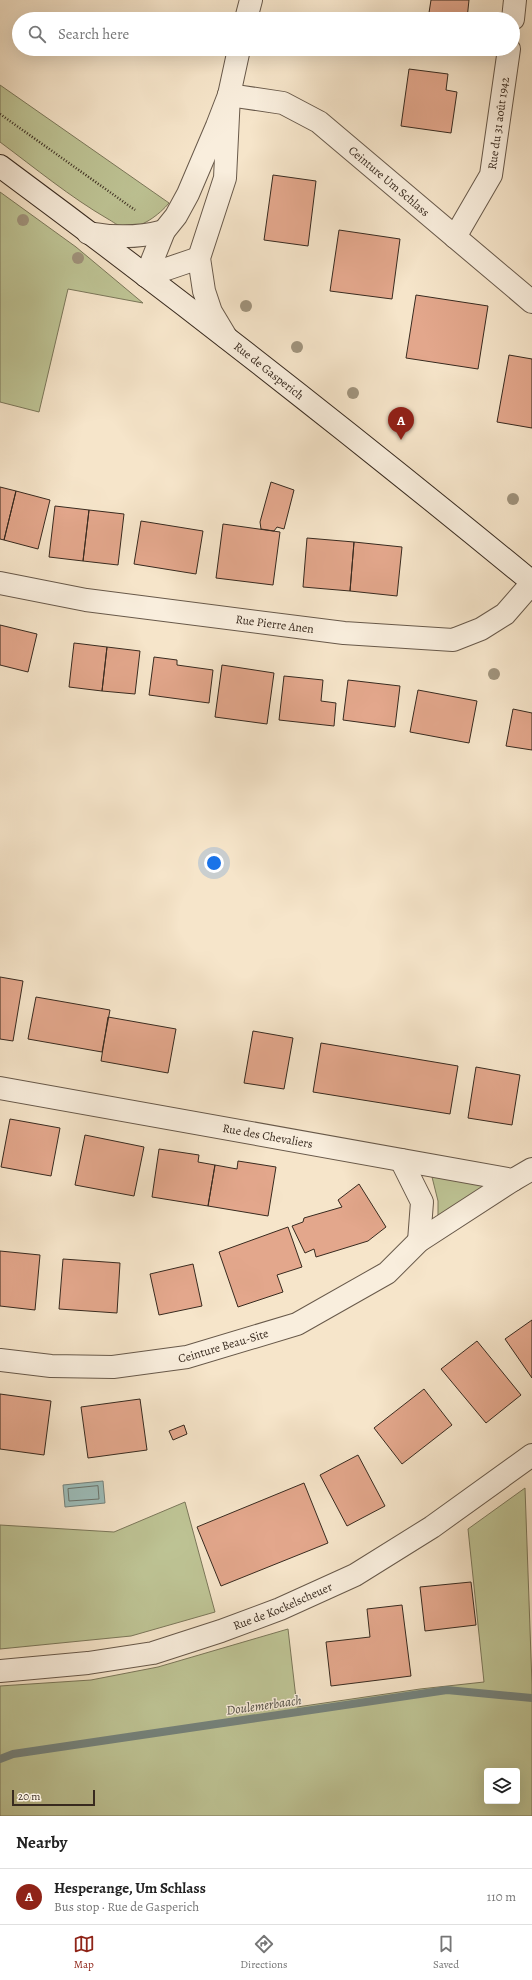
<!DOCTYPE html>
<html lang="en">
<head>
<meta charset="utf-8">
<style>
	body { margin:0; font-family:Alegreya,serif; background:#f6f6f6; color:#222 }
	.controls { position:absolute; right:12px; bottom:12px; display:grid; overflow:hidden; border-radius:4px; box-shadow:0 4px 16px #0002 }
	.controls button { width:36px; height:36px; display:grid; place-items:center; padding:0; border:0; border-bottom:1px solid #e0e0e0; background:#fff; color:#222; font:20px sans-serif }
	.scale { position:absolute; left:12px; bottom:10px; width:83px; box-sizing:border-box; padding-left:4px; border:2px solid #382a1f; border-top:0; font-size:11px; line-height:14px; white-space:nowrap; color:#382a1f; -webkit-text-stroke:3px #f9eedd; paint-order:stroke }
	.you { position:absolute; left:214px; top:863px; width:14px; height:14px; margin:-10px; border:3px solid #fff; border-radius:50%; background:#1a73e8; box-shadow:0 0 0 6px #1a73e833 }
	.badge { display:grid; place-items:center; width:26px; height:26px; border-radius:50%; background:#8f2418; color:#fff; font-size:13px; font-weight:700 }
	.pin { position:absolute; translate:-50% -33px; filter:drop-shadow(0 1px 2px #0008) }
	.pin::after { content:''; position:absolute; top:21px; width:14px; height:12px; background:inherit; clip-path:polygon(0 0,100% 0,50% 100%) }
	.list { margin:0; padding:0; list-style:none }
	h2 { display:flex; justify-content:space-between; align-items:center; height:52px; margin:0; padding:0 16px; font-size:17px }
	h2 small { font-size:13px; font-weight:400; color:#767676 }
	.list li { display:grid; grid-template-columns:26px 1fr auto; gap:12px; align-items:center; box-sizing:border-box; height:56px; padding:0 16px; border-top:1px solid #e0e0e0 }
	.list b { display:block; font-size:15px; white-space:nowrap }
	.list p { margin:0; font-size:13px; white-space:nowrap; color:#767676 }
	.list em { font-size:13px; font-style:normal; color:#767676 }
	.icon { flex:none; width:22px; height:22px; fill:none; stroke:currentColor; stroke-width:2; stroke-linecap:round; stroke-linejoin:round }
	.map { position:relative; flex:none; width:532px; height:1816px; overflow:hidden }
	.search { position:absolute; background:#fff; box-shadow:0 4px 16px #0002; left:12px; right:12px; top:12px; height:44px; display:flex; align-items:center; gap:10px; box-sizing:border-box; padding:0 14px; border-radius:22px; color:#767676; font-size:15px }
	.sheet { height:108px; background:#fff }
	nav { display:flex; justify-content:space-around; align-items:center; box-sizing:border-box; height:56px; border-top:1px solid #e0e0e0; background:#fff; font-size:11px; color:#767676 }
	nav a { display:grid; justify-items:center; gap:2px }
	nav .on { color:#8f2418 }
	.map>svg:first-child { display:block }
	.green { fill:#bec495; stroke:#7b775a; fill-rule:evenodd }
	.water { fill:#9dbebb; stroke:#75837d }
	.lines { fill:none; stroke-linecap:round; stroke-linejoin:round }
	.shore { stroke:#6a746d; stroke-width:1 }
	.stream { stroke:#75837d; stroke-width:8 }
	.building { fill:#e3a78c; stroke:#382a1f }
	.minor-casing { stroke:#68594a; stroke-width:24 }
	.secondary-casing { stroke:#382a1f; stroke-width:24 }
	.path { stroke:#382a1f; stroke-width:2.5; stroke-dasharray:1 2; stroke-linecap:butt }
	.minor { stroke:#f9eedd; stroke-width:22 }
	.secondary { stroke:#f9eedd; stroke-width:22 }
	.tree { fill:#a0937c }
	.labels { text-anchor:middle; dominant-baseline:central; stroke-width:3; stroke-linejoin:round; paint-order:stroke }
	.street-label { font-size:12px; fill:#382a1f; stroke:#f9eedd }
	.water-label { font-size:13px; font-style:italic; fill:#514f46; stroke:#f9eedd }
</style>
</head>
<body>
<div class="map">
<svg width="532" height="1816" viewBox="0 0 532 1816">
	<rect width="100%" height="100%" fill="#f6e5ca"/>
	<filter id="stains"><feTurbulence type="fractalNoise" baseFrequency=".005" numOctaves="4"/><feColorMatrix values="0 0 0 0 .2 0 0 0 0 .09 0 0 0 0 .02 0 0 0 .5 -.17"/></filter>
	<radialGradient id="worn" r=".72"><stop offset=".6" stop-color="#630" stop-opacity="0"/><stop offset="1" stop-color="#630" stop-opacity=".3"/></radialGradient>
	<path class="green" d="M0,85L169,203C160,214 140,230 124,227C119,227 112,221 108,219C70,197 35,168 0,142Z
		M0,192L76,247L143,303L68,289L39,412L0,402Z
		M435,1175L482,1185L483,1189L438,1216V1201L432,1177Z
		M525,1488L532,1685V1816H0V1686L91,1680L158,1667L288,1629L297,1707L420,1689L484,1682L468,1529ZM487,1771H517V1801H487Z
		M185,1502L215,1612L131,1636L0,1649V1525L114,1532Z"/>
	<path class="water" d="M103,1481L105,1503L65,1507L63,1485Z"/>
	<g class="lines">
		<path class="shore" d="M98,1486L99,1499L69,1501L68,1489Z"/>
		<path class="stream" d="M0,1759L13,1754L447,1690L532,1698"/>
	</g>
	<path class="building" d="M431,0H469L467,19H428Z
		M409,69L448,74L446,90L457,92L451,133L401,126Z
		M273,175L316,181L308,246L264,240Z
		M339,230L400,239L392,299L330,291Z
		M416,295L488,306L478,369L406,358Z
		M509,355L532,359V428L497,422Z
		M271,482L294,490L284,529L277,527L274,531L261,529L260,522Z
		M0,487L16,491L4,540L0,539Z
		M16,491L50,500L38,549L4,540Z
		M55,506L89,510L83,561L49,557Z
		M89,510L124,514L118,565L83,561Z
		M141,521L203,531L196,574L134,564Z
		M223,524L280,532L273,585L216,578Z
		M307,538L354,542L350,591L303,587Z
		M354,542L402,547L397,596L350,591Z
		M0,625L37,634L28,672L0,665Z
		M74,643L107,647L102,691L69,687Z
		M107,647L140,651L135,694L102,691Z
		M154,657L177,660V665L213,670L209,703L149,695Z
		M222,665L274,673L267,724L215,717Z
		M284,676L323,680L321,701L336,703L334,726L279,720Z
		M348,680L400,686L395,727L343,720Z
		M418,690L477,701L469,743L410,732Z
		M513,709L532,713V750L506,746Z
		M0,977L23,981L13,1041L0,1039Z
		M36,997L110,1010L102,1052L28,1039Z
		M108,1017L176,1029L168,1073L101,1061Z
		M253,1031L293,1038L284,1089L244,1083Z
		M321,1043L458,1066L450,1114L313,1092Z
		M476,1067L520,1075L512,1125L468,1118Z
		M10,1119L60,1128L51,1176L1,1167Z
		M85,1135L144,1147L134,1196L75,1185Z
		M159,1149L199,1155L198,1162L215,1165L208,1206L152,1197Z
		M238,1161L276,1167L268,1216L208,1206L215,1165L237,1169Z
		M359,1184L386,1227L368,1241L316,1257L314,1249L305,1253L292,1226L303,1222L304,1218L342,1207L338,1200Z
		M288,1227L302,1267L277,1275L283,1292L238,1307L219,1252Z
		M0,1251L40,1255L35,1310L0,1306Z
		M63,1259L120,1263L117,1313L59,1309Z
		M193,1264L202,1306L159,1315L150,1274Z
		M532,1320V1378L505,1339Z
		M477,1341L521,1395L486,1423L441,1369Z
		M424,1389L452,1425L402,1464L374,1428Z
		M0,1394L51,1401L44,1455L0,1449Z
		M140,1399L147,1450L88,1458L81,1407Z
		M184,1425L187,1434L173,1440L169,1431Z
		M358,1455L385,1506L347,1526L320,1475Z
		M304,1483L328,1543L221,1586L197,1527Z
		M471,1582L476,1625L425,1631L420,1587Z
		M402,1605L411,1676L331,1686L326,1642L370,1637L367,1609Z"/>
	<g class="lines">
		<g class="minor-casing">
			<g id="minor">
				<path d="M246,19L251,0"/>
				<path d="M513,19L515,0"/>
				<path id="s1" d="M229,95L283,103L319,122L532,302"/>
				<path d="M88,233C115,238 138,238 164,231"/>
				<path id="s2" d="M455,237L491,175L509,49"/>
				<path d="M146,276L164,231L176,216L188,194L217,126L229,95L239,49"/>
				<path d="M146,276L199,258"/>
				<path d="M226,337L211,312L204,291L199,258L225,178L229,95"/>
				<path id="s3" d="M0,583L86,600L344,633L453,640L481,629L505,614L532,583"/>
				<path id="s4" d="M0,1088L513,1180L532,1169"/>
				<path d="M401,1160L422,1202L419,1241"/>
				<path id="s5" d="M0,1360L51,1366L113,1367L187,1357L297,1324L387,1273L419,1241L513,1180"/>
				<path id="s6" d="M0,1671L88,1663L153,1653L221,1631L280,1609L355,1575L432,1527L532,1455"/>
			</g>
		</g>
		<g class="secondary-casing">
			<g id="secondary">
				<path id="s7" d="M0,166C181,300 358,439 532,582"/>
			</g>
		</g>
		<path class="path" d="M0,114L135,210"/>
		<use href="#minor" class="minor"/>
		<use href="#secondary" class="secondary"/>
	</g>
	<g class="tree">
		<circle cx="23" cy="220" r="6"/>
		<circle cx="78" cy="258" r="6"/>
		<circle cx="246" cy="306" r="6"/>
		<circle cx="297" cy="347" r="6"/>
		<circle cx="353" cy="393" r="6"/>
		<circle cx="513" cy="499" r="6"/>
		<circle cx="494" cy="674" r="6"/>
	</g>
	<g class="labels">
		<g class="street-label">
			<text stroke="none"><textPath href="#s2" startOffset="124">Rue du 31 août 1942</textPath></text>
			<text stroke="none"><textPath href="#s1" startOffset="187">Ceinture Um Schlass</textPath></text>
			<text stroke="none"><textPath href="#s7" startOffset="338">Rue de Gasperich</textPath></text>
			<text stroke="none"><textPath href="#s3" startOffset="278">Rue Pierre Anen</textPath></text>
			<text stroke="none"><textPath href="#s4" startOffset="272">Rue des Chevaliers</textPath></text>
			<text stroke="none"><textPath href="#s5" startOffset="226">Ceinture Beau-Site</textPath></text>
			<text stroke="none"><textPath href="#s6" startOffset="292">Rue de Kockelscheuer</textPath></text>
		</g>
		<g class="water-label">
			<text transform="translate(264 1705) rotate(-8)">Doulemerbaach</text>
		</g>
	</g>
	<rect width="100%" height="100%" filter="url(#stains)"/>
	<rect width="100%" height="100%" fill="url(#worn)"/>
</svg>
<div class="controls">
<button><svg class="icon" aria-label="layers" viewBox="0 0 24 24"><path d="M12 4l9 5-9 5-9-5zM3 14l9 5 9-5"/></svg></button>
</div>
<div class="scale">20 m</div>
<div class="you"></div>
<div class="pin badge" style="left:401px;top:440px">A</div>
<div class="search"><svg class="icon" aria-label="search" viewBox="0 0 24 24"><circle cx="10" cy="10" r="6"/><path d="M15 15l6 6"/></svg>Search here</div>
</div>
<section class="sheet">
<h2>Nearby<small></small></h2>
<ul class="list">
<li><span class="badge">A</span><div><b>Hesperange, Um Schlass</b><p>Bus stop · Rue de Gasperich</p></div><em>110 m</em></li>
</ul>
</section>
<nav>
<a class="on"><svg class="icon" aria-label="map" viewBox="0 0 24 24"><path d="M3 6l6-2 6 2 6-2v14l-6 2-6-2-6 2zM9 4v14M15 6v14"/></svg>Map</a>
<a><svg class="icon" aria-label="directions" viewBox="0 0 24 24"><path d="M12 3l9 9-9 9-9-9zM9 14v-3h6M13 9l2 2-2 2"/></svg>Directions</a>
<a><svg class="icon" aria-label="saved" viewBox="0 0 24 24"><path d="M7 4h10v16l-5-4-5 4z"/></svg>Saved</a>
</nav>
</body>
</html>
